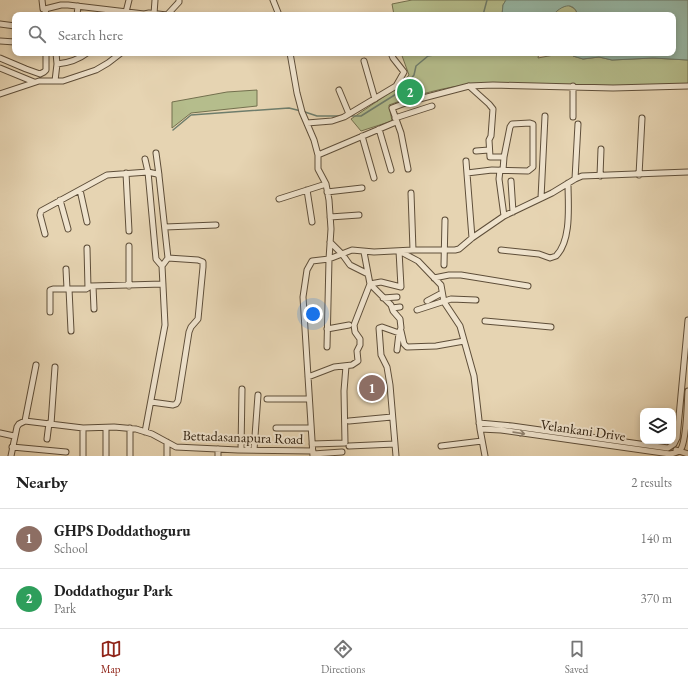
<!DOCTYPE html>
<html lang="en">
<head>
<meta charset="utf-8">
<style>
	body { margin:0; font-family:"EB Garamond",serif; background:#f6f6f6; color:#222 }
	.controls { position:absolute; right:12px; bottom:12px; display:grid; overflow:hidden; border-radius:8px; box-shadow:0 2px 6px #0003 }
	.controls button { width:36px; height:36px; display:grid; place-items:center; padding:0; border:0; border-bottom:1px solid #e0e0e0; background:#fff; color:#222; font:20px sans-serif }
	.you { position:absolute; left:313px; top:314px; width:14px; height:14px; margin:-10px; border:3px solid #fff; border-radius:50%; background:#1a73e8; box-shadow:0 0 0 6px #1a73e833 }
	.badge { display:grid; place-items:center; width:26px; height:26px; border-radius:50%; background:#8f2418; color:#fff; font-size:13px; font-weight:700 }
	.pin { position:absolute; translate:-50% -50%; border:2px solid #fff; box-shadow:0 1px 4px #0006 }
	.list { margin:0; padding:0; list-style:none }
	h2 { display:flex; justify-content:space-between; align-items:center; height:52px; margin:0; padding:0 16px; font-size:17px }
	h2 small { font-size:13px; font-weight:400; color:#767676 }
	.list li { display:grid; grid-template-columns:26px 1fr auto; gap:12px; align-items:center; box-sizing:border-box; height:60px; padding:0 16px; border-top:1px solid #e0e0e0 }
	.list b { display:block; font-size:15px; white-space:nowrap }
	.list p { margin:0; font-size:13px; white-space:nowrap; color:#767676 }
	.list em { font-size:13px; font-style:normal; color:#767676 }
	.icon { flex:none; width:22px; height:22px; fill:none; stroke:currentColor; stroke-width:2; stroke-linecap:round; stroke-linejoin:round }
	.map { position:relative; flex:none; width:688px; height:456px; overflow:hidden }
	.search { position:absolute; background:#fff; box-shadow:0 2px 6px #0003; left:12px; right:12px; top:12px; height:44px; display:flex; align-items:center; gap:10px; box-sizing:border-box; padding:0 14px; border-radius:8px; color:#767676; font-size:15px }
	.sheet { height:172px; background:#fff }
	nav { display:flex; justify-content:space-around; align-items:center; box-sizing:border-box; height:56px; border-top:1px solid #e0e0e0; background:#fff; font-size:11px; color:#767676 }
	nav a { display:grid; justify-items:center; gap:2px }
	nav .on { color:#8f2418 }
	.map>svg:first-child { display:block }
	.green { fill:#b5bd8c; stroke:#73704e }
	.water { fill:#97b9a8; stroke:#6e7d6c }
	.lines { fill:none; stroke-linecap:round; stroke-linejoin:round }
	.stream { stroke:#6e7d6c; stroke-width:1.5 }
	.minor-casing { stroke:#5e4e39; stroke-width:7 }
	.minor { stroke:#efe3cd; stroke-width:5 }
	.oneway { stroke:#90826f }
	.labels { text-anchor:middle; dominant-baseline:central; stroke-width:4; stroke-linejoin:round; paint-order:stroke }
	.street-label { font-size:14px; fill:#312211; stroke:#efe3cd }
</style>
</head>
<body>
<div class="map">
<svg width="688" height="456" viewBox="0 0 688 456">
	<rect width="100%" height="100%" fill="#e6d4b2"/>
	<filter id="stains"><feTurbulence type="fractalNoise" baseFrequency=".005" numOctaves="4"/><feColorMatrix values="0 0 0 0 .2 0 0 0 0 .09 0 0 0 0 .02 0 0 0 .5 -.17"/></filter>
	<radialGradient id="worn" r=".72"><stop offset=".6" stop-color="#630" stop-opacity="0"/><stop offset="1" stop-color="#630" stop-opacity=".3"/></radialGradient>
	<path class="green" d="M412,0H506L503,5L502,15H394L392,4Z
		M568,5L575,9L578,15H553L560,8Z
		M401,53H539L538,58L559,54V53H573V56L583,59L599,57L612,60L653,58L688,60V85L633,86L474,84C444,87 416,95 389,105L392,121L361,131L351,119L398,87L409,75Z
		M257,90V106L191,113L172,128V102L227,92Z"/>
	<path class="water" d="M506,0H688V60L653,58L612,60L599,57L583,59L573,56V53H673V15H578C573,0 561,6 553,15H502L503,5Z"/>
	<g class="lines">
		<path class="stream" d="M483,15L487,0
			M305,112L317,116H340
			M350,116H361L401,91L414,75L416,66L428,56L445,53
			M173,130L191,115L289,108L301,111"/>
		<g class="minor-casing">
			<path id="minor" d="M42,0L43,9H45L46,15
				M273,0L279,15
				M45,9L61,5H68L144,14L149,13L167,15L179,2V0
				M126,12L129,0
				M154,14L155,0
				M77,15L78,6
				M0,24L15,26
				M0,41L15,42
				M56,53L57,64
				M290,53L297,93L302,112L314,140L318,155V169L326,184L329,200L331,229L329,259L327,347
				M0,58L26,69L40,74L44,72L46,70V53
				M364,61L375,99
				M0,68L34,82
				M55,81L57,64C68,63 78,60 87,53
				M469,86L489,104L493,109L491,136L489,140L490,157H504
				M339,90L349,114
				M0,94L39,81H63L96,70L108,63L121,53
				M573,117V86
				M395,118L432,106
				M307,123L332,121L344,117L396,86L404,72L393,58L391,53
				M379,129L391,170
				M362,136L374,178
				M476,151L489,150
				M156,153L159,175
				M318,155L396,122
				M145,159L148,172L157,174L159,176L168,258L162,266
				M466,161L472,238
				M408,169L401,133L392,108L408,102L469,86L493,85L613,88L688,86
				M500,170L499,179L504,216
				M126,173L129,231
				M467,173L492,170L528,171L533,167V124L530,123L512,124L510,127L504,157L503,170
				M639,175L642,118
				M600,176L601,149
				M575,179L578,124
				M511,181L513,212
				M80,190L87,222
				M307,190L312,222
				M327,192L362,188
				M411,193L413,250
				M541,198L545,116
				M279,199L326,184
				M60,200L68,229
				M330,217L359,215
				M165,227L216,225
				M45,234L40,215L41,211L107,175L148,172L156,259L162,266L165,325L145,432
				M330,242L342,254L350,265L368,274
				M129,246V286
				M87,248L88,288
				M501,250L539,254L550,258L556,256C572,240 568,204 568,183
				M399,251L418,261L441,285L444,302L460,326L474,376L480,429L485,456
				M364,252L370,284L391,305L393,311L400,319L401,328L399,333L397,350
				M444,265L445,220
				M66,269L67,289
				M434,278L449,275H461L528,286
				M93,286L94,309
				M69,289L71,331
				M383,298L397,297
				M427,301L442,293
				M392,308L400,307
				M417,310L451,299L476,300
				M50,312V290L53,289H86L91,286L163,284
				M485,321L551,327
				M327,329L349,325
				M401,331L404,344L407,347L436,346L464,341
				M308,377L334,367L352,365L358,361L357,351L360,345V339L355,332L354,325L370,284L381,282L401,287L399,251
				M267,399H309
				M151,402L173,405L176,404L178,401L189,332L191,327L198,319L203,267V262L198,260L168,258
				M25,421L36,365
				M349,421L392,417
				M479,423L512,426L668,448L674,444L677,438L688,320
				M51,424L55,367
				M83,428V456
				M106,428V456
				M130,428V456
				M276,428H311
				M480,429L501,430L670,454C674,453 679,453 681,449C687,438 687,405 688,391
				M0,433L14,436
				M47,439L49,423
				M312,444L345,443L344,391L346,366
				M349,446L395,444
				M441,446L482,441
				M12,447L66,452
				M218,449V456
				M241,450L242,389
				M254,450L258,395
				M676,450L688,454
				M313,454L342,452
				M11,456L17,427L19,424L25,421L83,428L114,427L136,429L152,434L176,447L238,450L313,451
				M167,456V442
				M313,456L303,297L307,270L312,261L329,259L352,250L374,252L413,250H455L459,249L472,238L504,216L552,193L575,179L582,176L688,172
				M396,456L390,385L387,367L381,355L379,328L382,327L399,333"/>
		</g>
		<use href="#minor" class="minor"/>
	</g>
	<defs><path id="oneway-shaft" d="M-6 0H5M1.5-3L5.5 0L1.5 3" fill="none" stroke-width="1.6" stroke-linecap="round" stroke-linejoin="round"/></defs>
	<use class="oneway" href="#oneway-shaft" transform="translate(519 433) rotate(8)"/>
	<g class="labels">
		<g class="street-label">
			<text transform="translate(583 430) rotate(8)">Velankani Drive</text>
			<text transform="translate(243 437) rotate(2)">Bettadasanapura Road</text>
		</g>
	</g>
	<rect width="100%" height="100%" filter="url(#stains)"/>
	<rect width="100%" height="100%" fill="url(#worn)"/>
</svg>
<div class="controls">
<button><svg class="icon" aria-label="layers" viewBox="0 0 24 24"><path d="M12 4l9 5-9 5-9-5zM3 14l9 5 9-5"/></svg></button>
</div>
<div class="you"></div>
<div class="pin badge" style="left:372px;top:388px;background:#8d6e63">1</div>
<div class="pin badge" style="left:410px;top:92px;background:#2e9e5b">2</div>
<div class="search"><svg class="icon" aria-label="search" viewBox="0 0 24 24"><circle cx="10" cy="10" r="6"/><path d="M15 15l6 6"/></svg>Search here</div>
</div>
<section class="sheet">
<h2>Nearby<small>2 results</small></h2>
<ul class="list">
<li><span class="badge" style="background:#8d6e63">1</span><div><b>GHPS Doddathoguru</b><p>School</p></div><em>140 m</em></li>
<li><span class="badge" style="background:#2e9e5b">2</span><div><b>Doddathogur Park</b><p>Park</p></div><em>370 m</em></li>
</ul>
</section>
<nav>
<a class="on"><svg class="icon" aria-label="map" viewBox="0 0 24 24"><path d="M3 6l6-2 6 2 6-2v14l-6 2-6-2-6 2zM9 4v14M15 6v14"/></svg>Map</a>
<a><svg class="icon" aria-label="directions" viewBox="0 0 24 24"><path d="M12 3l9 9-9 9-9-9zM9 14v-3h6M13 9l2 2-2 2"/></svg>Directions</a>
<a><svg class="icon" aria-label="saved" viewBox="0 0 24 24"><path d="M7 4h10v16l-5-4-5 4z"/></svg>Saved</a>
</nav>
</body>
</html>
